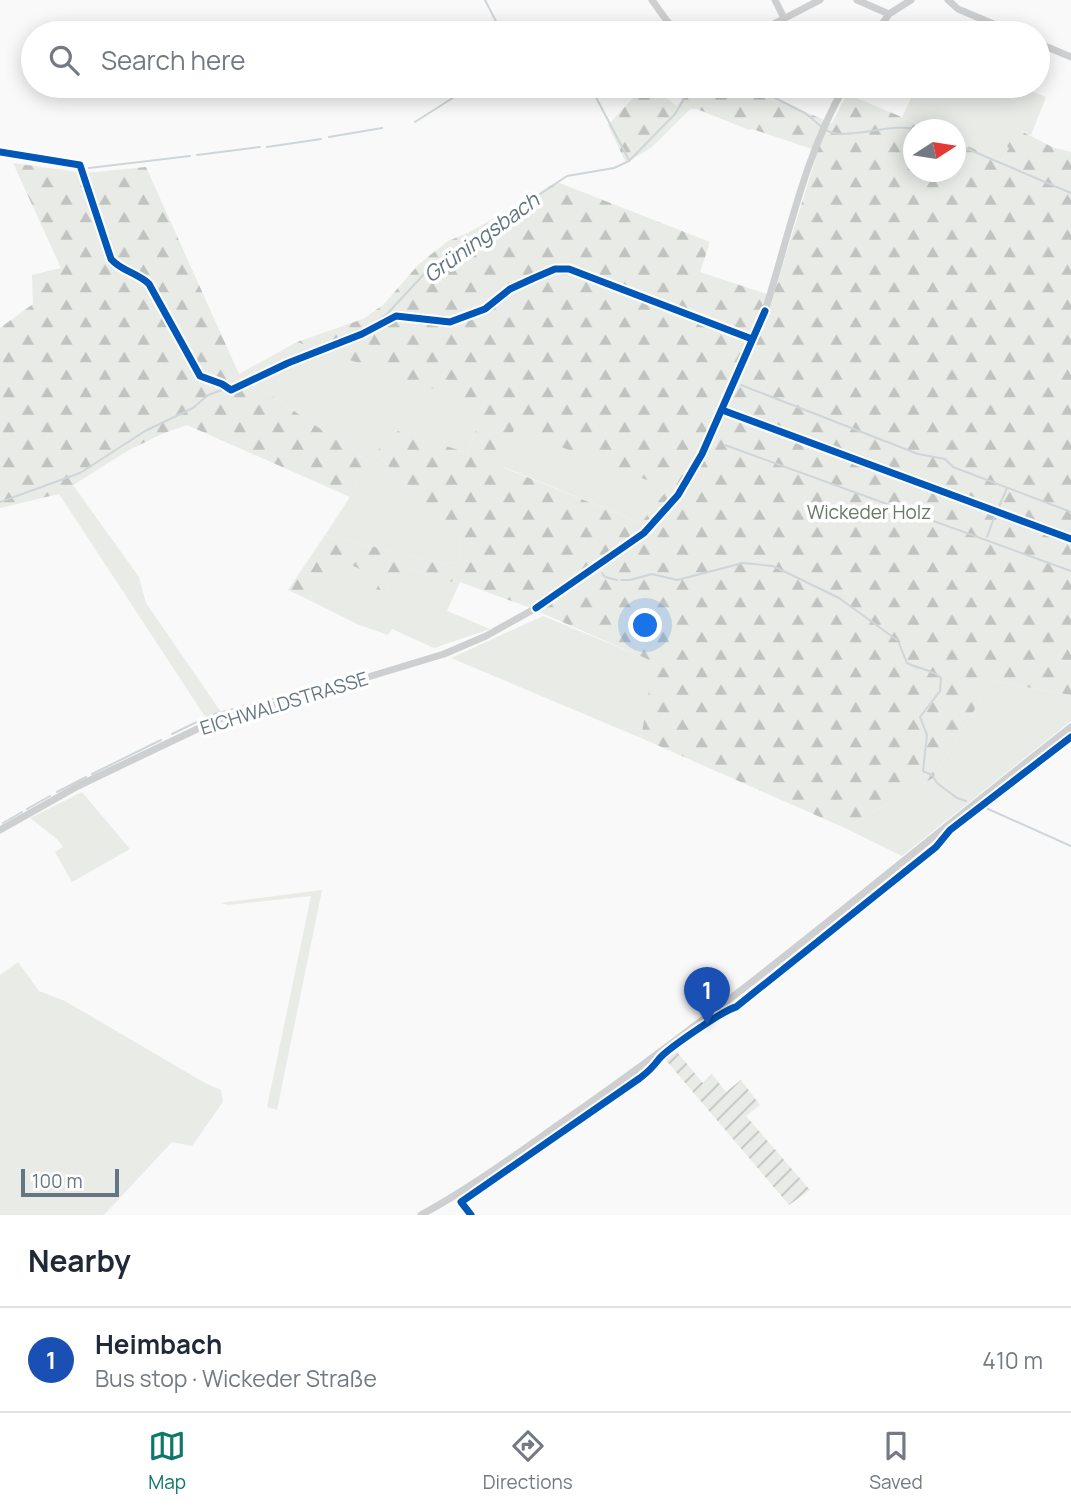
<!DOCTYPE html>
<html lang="en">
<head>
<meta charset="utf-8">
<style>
	body { margin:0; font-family:Manrope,sans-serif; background:#f6f6f7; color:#1f2937 }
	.compass { position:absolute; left:903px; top:119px; width:63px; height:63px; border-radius:50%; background:#fff; box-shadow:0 4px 18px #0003; rotate:78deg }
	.scale { position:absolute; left:21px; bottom:18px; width:98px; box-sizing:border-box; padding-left:7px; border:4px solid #657683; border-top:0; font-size:19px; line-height:24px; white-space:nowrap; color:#657683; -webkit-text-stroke:5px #fff; paint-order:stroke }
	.you { position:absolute; left:646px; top:626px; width:24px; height:24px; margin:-18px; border:5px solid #fff; border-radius:50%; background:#1a73e8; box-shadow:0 0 0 10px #1a73e833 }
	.badge { display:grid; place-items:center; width:46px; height:46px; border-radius:50%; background:#0f766e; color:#fff; font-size:23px; font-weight:700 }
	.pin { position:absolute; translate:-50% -58px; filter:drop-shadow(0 2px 4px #0008) }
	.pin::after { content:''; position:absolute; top:37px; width:24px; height:21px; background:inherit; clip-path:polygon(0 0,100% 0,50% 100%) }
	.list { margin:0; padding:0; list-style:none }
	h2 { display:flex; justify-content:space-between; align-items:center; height:91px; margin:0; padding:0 28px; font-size:30px }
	h2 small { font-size:23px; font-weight:400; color:#747a83 }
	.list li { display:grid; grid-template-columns:46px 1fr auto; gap:21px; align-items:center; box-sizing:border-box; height:105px; padding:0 28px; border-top:2px solid #e0e1e3 }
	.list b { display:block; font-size:26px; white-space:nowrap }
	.list p { margin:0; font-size:23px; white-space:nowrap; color:#747a83 }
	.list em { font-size:23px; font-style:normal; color:#747a83 }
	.icon { flex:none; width:38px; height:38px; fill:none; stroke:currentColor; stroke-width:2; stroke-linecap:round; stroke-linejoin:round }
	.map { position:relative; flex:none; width:1071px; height:1215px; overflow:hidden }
	.search { position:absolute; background:#fff; box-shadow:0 4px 18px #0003; left:21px; right:21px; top:21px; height:77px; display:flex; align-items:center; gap:18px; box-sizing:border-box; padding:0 24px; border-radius:38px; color:#747a83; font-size:26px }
	.sheet { height:196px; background:#fff }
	nav { display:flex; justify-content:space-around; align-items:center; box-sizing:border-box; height:98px; border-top:2px solid #e0e1e3; background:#fff; font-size:19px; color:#747a83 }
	nav a { display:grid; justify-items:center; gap:4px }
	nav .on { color:#0f766e }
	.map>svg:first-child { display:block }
	.green { fill:#e8ebe6 }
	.forest { fill:url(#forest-firs); fill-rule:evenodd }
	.garden { fill:url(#garden-furrows) }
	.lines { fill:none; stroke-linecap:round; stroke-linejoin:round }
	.stream { stroke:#ced6d9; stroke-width:2 }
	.minor { stroke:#cecfd0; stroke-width:7 }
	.cycleway-casing { stroke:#fff; stroke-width:11 }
	.cycleway { stroke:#0057b8; stroke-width:7 }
	.labels { text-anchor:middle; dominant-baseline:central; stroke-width:7; stroke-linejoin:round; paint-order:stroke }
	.park-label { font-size:19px; fill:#687a64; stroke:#fff }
	.street-label { font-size:19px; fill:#657683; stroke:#fff }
	.water-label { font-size:21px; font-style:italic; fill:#60757c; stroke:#fff }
</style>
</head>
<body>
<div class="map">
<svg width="1071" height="1215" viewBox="0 0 1071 1215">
	<defs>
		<pattern id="forest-firs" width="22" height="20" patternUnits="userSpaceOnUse" patternTransform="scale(1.75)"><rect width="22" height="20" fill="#e8ebe6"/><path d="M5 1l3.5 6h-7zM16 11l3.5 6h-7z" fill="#c0c3c0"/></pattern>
		<pattern id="garden-furrows" width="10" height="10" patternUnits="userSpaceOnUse" patternTransform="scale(1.75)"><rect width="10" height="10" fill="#e8ebe6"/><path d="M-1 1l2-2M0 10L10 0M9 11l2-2" fill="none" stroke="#c0c3c0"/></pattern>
	</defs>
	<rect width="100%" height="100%" fill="#f9f9f9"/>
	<path class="green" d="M917,86H1019L1046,97L1031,135L1011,126L1009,148L1002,161L956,141V130L930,129L902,117Z
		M297,342L481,404V416L468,453L398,432L375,453L459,536L460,561L446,564L325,535L350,497L368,461L239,374Z
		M514,428L669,488L641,523L501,466Z
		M73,485L139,577L146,603L221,712L206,718L59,494Z
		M335,556L381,580L385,595L391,583L408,568L442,581L460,582L447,611L490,629L434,648L392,629L388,635L359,625L309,600Z
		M543,616L655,662L641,738L451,658Z
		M992,681L1071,695V721L902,856L845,828L933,778Z
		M82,792L130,849L72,882L55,852L63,847L58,840L30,818Z
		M322,890L277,1110L267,1107L311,896L228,905L220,903Z
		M18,962L39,991L65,1001L205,1083L221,1090L223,1102L192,1146L172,1142L104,1215H0V975Z"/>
	<path class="forest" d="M644,86H650L677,106L692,86H741L832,123L847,94L930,129L914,130V172H956V141L1002,161L1009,148L1002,142L1010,125L1052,147L1071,152V695L992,681L933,778L845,828L641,738L654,662L528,607L460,582L442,581L408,568L402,583H391L385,595L375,592L381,580L336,557L309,600L288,590L325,535L446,564L460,561L459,536L375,453L398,431L468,453L481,416V405L297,342L363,319L383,305L419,264L448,241L468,233L557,182L710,242L700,272L773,296L818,151L752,129L749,130L697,109H690L652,147L626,163L608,125ZM514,429L668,488V489L641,523L502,467Z
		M13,163L85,173L146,167L239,374L368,461L350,497L187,425L162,434L129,450L59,494L0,508V328L33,304L32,275L61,268Z"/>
	<path class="garden" d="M676,1051L703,1083L712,1074L726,1092L741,1080L760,1105L746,1116L810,1190L789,1205L664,1058Z"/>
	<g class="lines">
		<path class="stream" d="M485,0L502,33
			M559,33H562
			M590,86L629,160
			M467,89L473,86
			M769,95L805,113L822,127
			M415,122L462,92
			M826,130C843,142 893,121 920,130
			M329,137L382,128
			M956,144L1071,193
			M267,147L321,139
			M197,155L260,147
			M6,156L65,165
			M89,168L190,156
			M741,385L918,454L945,459L953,467L1071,512
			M230,386L371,325L387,314L425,273L445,258L567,176L614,168L629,161L675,114L684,99
			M725,445L1071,571
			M0,502L80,473L145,431L193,408L208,395L222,390
			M998,509L1007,488
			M987,537L995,515
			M602,573L605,577L617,580
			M621,580H630L652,574L677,580L743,563L773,566L839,598L897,640
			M564,583L593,563
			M539,600L559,587
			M899,643L907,663C918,669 932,669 941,678L940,691L920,717L927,735L923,771L932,775L937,783L957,798L966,801
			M304,692L327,686
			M214,714L297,693
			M172,734L209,716
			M92,774L161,740
			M57,792L86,777
			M986,808L1071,846
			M27,809L50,796
			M3,823L22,812"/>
		<path class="minor" d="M652,0L667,21L680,33
			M775,0L784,18
			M857,0L889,14
			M948,0L958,9L1015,33
			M756,33L820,0
			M876,33L889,14L911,0
			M1038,43L1071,57
			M765,311C789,235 805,154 845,86
			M0,830L78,786L216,720L292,700L444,654L486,636L536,608
			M421,1215C478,1184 530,1144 584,1107C753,988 909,854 1071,727"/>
		<g class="cycleway-casing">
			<path id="cycleway" d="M0,152L80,165L111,259C121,271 138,273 149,284L200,376L222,384L231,390L288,363L362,334L396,316L450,322L485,309L510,289L534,278L555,269H569L752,339
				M722,410L1071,539
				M536,608L644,533L678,495L702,454L765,311
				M471,1215L461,1202L640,1078C648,1072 653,1067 659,1059C667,1049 724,1010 736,1007L936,847L950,830L1071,737"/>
		</g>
		<use href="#cycleway" class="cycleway"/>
	</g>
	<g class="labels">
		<g class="park-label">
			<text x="869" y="512">Wickeder Holz</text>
		</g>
		<g class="street-label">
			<text transform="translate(284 703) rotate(-17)">EICHWALDSTRASSE</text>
		</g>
		<g class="water-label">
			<text transform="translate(481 237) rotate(-36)">Grüningsbach</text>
		</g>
	</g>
</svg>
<svg class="compass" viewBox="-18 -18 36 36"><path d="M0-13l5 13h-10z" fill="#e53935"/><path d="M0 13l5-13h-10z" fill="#747a83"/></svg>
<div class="scale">100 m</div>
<div class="you"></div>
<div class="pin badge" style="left:707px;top:1025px;background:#1a4fb4">1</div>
<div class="search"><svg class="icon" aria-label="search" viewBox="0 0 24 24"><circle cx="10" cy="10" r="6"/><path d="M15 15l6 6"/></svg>Search here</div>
</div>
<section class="sheet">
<h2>Nearby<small></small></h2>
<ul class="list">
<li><span class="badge" style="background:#1a4fb4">1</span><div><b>Heimbach</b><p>Bus stop · Wickeder Straße</p></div><em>410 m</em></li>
</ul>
</section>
<nav>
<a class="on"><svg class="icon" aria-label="map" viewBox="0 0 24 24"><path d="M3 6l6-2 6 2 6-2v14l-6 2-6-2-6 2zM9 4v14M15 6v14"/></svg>Map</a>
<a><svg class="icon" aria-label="directions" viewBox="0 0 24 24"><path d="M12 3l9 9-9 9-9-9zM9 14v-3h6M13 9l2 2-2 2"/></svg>Directions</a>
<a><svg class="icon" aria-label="saved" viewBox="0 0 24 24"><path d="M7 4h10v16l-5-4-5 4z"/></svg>Saved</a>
</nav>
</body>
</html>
